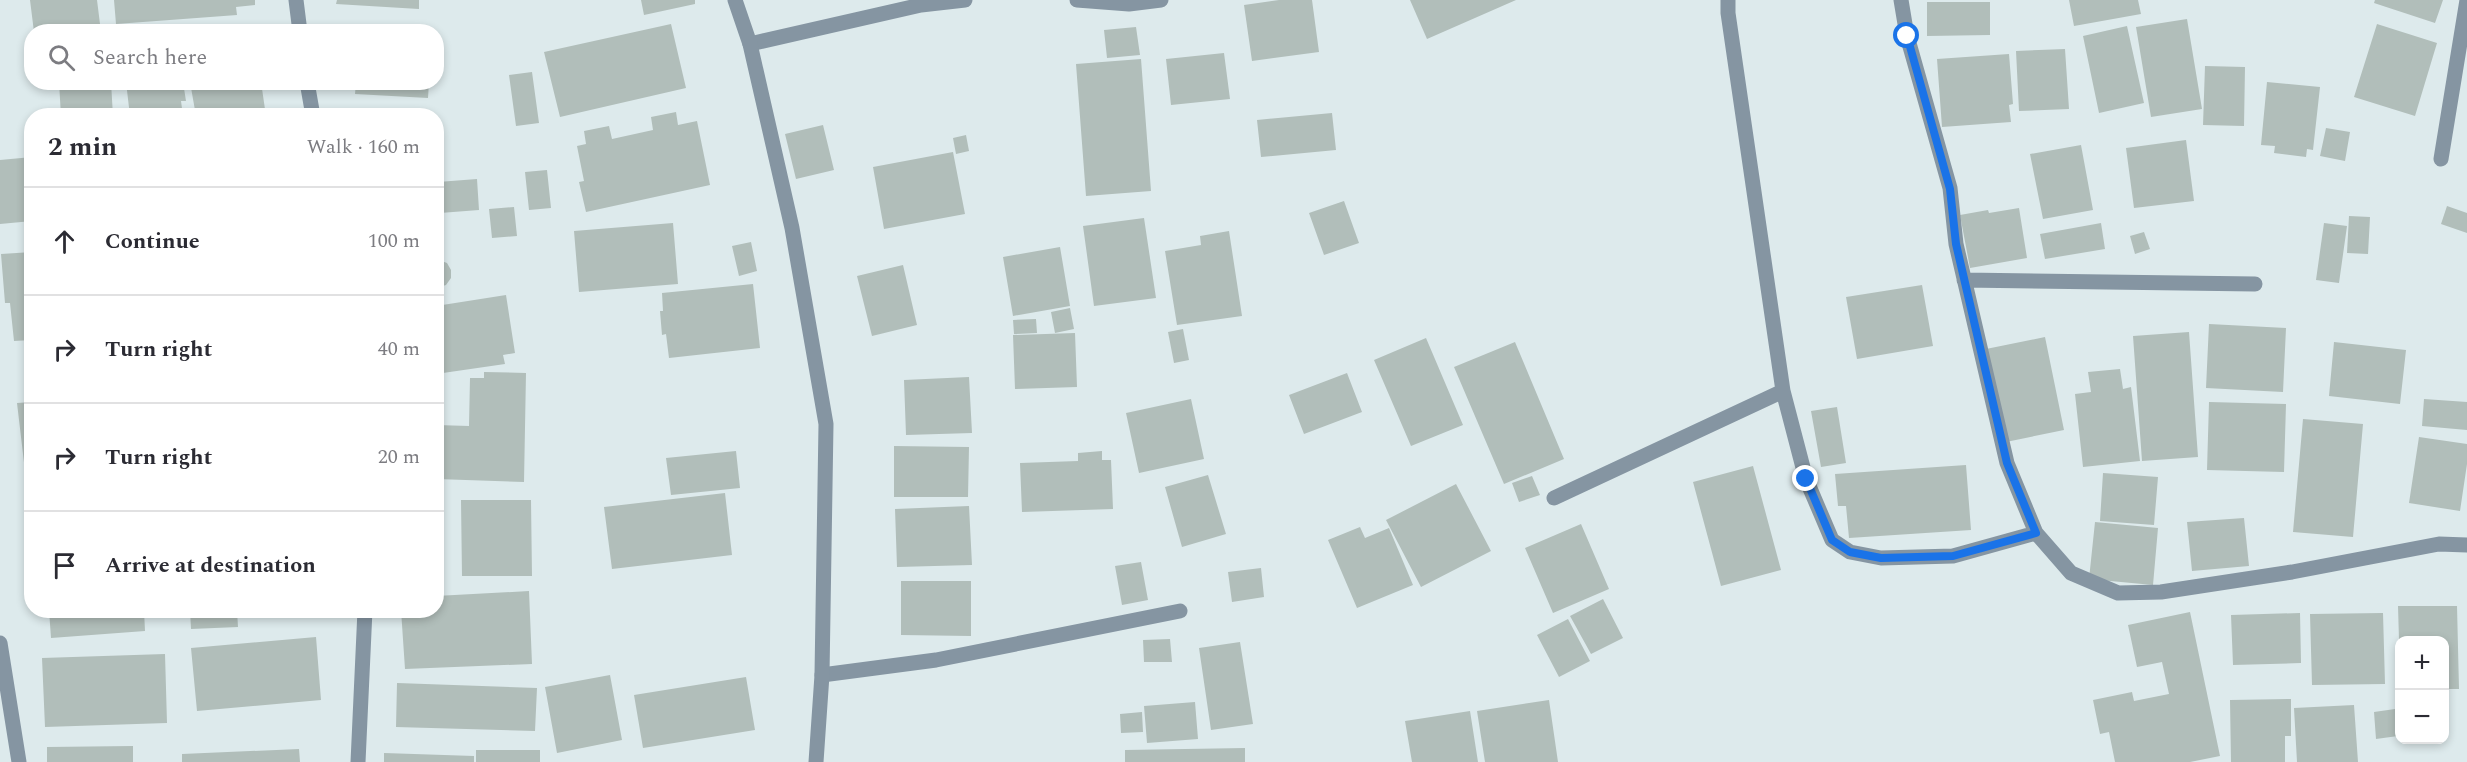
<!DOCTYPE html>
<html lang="en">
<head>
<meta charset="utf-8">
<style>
	body { margin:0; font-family:Spectral,serif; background:#f2f2f3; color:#2b2b33 }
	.controls { position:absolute; right:18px; bottom:18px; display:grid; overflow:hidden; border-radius:12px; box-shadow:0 3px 9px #0003 }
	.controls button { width:54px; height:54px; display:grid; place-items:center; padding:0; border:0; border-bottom:2px solid #e1e1e2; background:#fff; color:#2b2b33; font:30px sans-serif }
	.stop { position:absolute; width:18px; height:18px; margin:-14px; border:4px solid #1a73e8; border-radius:50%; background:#fff }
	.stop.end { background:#1a73e8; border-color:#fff; box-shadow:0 2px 6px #0008 }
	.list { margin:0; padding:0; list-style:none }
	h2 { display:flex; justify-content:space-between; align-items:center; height:78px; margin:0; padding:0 24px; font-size:26px }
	h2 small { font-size:20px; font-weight:400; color:#7c7c81 }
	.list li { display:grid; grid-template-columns:39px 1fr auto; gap:18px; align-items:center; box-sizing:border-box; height:108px; padding:0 24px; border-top:2px solid #e1e1e2 }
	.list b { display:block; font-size:22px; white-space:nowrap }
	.list em { font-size:20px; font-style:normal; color:#7c7c81 }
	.icon { flex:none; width:33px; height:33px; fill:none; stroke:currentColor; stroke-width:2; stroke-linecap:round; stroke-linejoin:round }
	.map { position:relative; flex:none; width:2467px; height:762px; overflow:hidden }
	.search { position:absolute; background:#fff; box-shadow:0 3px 9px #0003; left:24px; top:24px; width:420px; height:66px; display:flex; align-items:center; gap:15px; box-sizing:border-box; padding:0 21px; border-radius:24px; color:#7c7c81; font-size:22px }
	.panel { position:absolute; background:#fff; box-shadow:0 3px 9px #0003; left:24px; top:108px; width:420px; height:510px; border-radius:24px }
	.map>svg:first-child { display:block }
	.building { fill:#b1beba }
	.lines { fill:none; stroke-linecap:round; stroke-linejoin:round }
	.minor { stroke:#8595a2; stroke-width:15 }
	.tertiary { stroke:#8595a2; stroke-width:15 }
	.route { stroke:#1a73e8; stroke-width:8 }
</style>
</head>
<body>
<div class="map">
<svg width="2467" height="762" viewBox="0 0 2467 762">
	<rect width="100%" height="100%" fill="#ddeaec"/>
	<path class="building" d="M30,0H97L101,32H34Z
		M114,0H255V5L236,7L237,15L116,24Z
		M337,0H419V9L336,4Z
		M641,0H695V4L644,15Z
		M1279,0H1312L1319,52L1252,61L1244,5Z
		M1410,0H1516L1427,39Z
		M2069,0H2138L2141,14L2074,26Z
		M2375,0H2443L2435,23L2374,3Z
		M1927,2H1990V35L1927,36Z
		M2187,19L2202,109L2151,117L2136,27Z
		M671,24L686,88L560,117L544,52Z
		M2377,24L2437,43L2415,116L2354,97Z
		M2127,26L2144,103L2099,113L2083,36Z
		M1136,27L1140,55L1107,58L1104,30Z
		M2065,49L2069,109L2019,111L2016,51Z
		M1224,53L1230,99L1171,105L1166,59Z
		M2009,54L2013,104L2009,105L2011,122L1942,127L1937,59Z
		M1141,59L1151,191L1086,196L1076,64Z
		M2205,66L2245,67L2244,126L2203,125Z
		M532,72L539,123L516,126L509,75Z
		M59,82H111L113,116H61Z
		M126,82H183L186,101H181L183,116H130Z
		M190,82H261L266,116H196Z
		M356,82H429L428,98L355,94Z
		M2267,82L2320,87L2313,150L2307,149L2306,157L2274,153L2275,146L2261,145Z
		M676,112L678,125L697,121L710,185L586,212L579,182L584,181L577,146L586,144L584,131L609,126L612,139L653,130L651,117Z
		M1332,113L1336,150L1261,157L1257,120Z
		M823,125L834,170L796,179L785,134Z
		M2326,128L2350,132L2345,161L2320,156Z
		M966,135L969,151L956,154L953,138Z
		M2186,140L2194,201L2134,208L2126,148Z
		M2081,145L2093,210L2043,219L2030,154Z
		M953,152L965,214L884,229L873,167Z
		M32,157V221L0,224V160Z
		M547,170L551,208L529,210L525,172Z
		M477,179L479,210L440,213L438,182Z
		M1344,201L1359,243L1324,255L1309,213Z
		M2447,206L2467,213V233L2441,224Z
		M514,207L517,236L492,238L489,209Z
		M2019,208L2027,258L1970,268L1960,215L1988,210L1989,213Z
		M2349,216L2370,217L2368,254L2347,253Z
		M1144,218L1156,298L1094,306L1083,226Z
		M673,223L678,284L579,292L574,231Z
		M2101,223L2105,249L2045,259L2040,234Z
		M2324,223L2347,226L2339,283L2316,280Z
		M1229,231L1242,316L1177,325L1165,251L1201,245L1200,236Z
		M2144,232L2150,249L2135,254L2130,236Z
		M751,242L757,271L739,276L732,246Z
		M1060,247L1070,306L1013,316L1003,257Z
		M32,252V340L14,341L10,303H5L1,254Z
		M436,259L447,263L451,270V278L446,285L436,288Z
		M903,265L917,325L872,336L857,276Z
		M753,284L760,348L669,358L666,334L662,335L660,311H663L662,293Z
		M1922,285L1933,346L1857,359L1846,297Z
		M506,295L515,353L503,355L505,364L436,374V306Z
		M1070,308L1074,329L1055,333L1051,312Z
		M1036,319L1037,333L1014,334L1013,320Z
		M2209,324L2286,328L2283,392L2206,388Z
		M1183,329L1189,360L1174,363L1168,332Z
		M2189,332L2198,457L2142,461L2133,336Z
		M1075,333L1077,387L1015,389L1013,335Z
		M2045,337L2064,430L2006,442L1986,349Z
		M1426,338L1463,425L1411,446L1374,360Z
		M1515,342L1564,459L1504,484L1454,367Z
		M2334,342L2406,350L2400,404L2329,396Z
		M2120,369L2123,389L2131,387L2140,461L2083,467L2075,394L2091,392L2088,372Z
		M484,372L526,373L524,482L436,479V425L469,426L470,378H484Z
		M1347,373L1362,412L1304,434L1289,395Z
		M969,377L972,433L906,435L904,380Z
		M1191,399L1204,459L1139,473L1126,413Z
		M2424,399L2467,402V430L2422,426Z
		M32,402V471H25L17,403Z
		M2209,402L2286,404L2284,472L2207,470Z
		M1837,407L1846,463L1821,467L1811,411Z
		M2303,419L2363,424L2353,537L2293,532Z
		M2419,437L2467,444V464L2460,511L2409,503Z
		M894,446L969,447L968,497H894Z
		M736,451L740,488L671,495L666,458Z
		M1102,451V460H1111L1113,509L1022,512L1020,463L1078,461V453Z
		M1966,465L1971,530L1849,538L1846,506H1838L1835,474Z
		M1753,466L1781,570L1721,586L1693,482Z
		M2103,473L2158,477L2154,525L2100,521Z
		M1208,475L1226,534L1182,547L1165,487Z
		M1532,476L1540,495L1519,502L1512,483Z
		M1456,484L1491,551L1421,587L1386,520Z
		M725,493L732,555L612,569L604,507Z
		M461,500H531L532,576H462Z
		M969,506L972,565L897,567L895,509Z
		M2244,518L2249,566L2192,571L2187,522Z
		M2095,522L2158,528L2153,585L2089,579Z
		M1581,524L1609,589L1553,613L1525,548Z
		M1360,527L1365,538L1389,528L1413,585L1357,608L1328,540Z
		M1141,562L1148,600L1122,605L1115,566Z
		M1261,568L1264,597L1232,602L1228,572Z
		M901,581H971V636L901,635Z
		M529,591L532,664L405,669L401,610H436V596Z
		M1603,599L1623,638L1591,654L1570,616Z
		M2398,606H2457L2459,689H2444V640H2399Z
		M49,610H144L145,631L51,638Z
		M190,610H237L238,627L191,629Z
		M2190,612L2220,756L2190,762H2115L2109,732L2100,734L2093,700L2132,692L2134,701L2169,694L2162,662L2137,667L2128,625Z
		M2300,613L2301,663L2233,665L2231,615Z
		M2383,613L2385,684L2312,685L2310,614Z
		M1568,619L1590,661L1559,677L1537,635Z
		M316,637L321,700L197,711L191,648Z
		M1170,639L1172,662H1144L1143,640Z
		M1240,642L1253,724L1211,730L1199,648Z
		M165,654L167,723L45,727L42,658Z
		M610,675L622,740L557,753L545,687Z
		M746,677L755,730L643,748L634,695Z
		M397,683L537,688L535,731L396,727Z
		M2291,699V736H2285V762H2231L2230,700Z
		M1549,700L1558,762H1485L1477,711Z
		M1195,702L1198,739L1147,743L1144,706Z
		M2354,705L2358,762H2297L2294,708Z
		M2395,709L2398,736L2376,739L2374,712Z
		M1470,711L1478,762H1412L1405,721Z
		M1142,712L1143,732L1121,733L1120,714Z
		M133,746V762H47V747Z
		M1245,748V762H1125V750Z
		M299,749L300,762H182V754Z
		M476,750H540V762H476Z
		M384,753L474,756V762H384Z"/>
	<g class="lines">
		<path class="minor" d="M296,0L300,32
			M1077,0L1129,4L1161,0
			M1728,0V13L1783,391L1806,479L1832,540L1850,552L1881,558L1953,556L2036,533
			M1901,0L1907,36L1950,188L1956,244L2007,463L2036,533L2071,573L2118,593L2161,592L2292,572L2439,544L2467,545
			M750,44L921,5L965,0
			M307,82L313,116
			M2441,159L2467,0
			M1964,280L2255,284
			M1554,498L1783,391
			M0,643L19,762
			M822,675L936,660L1180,611
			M358,762L365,610"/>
		<path class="tertiary" d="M735,0L750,44L792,228L826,424L822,675L816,762"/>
	</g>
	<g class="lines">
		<path class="route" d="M1806,479L1832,540L1850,552L1881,558L1953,556L2036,533L2007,463L1956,244L1950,189L1907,36"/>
	</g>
</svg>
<div class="controls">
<button>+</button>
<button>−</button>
</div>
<div class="stop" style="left:1907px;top:36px"></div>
<div class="stop end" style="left:1806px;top:479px"></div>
<div class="search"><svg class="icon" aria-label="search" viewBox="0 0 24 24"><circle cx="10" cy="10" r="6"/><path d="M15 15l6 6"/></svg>Search here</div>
<section class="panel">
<h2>2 min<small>Walk · 160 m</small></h2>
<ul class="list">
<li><svg class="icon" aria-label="ahead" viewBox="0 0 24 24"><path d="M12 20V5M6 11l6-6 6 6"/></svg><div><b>Continue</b></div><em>100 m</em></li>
<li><svg class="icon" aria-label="right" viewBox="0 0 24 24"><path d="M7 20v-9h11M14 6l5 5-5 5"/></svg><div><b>Turn right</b></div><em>40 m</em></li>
<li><svg class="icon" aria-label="right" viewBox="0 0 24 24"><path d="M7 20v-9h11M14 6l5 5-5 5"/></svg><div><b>Turn right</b></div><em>20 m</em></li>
<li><svg class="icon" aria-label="arrive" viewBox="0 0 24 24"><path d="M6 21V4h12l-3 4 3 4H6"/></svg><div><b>Arrive at destination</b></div></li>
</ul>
</section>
</div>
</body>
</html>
